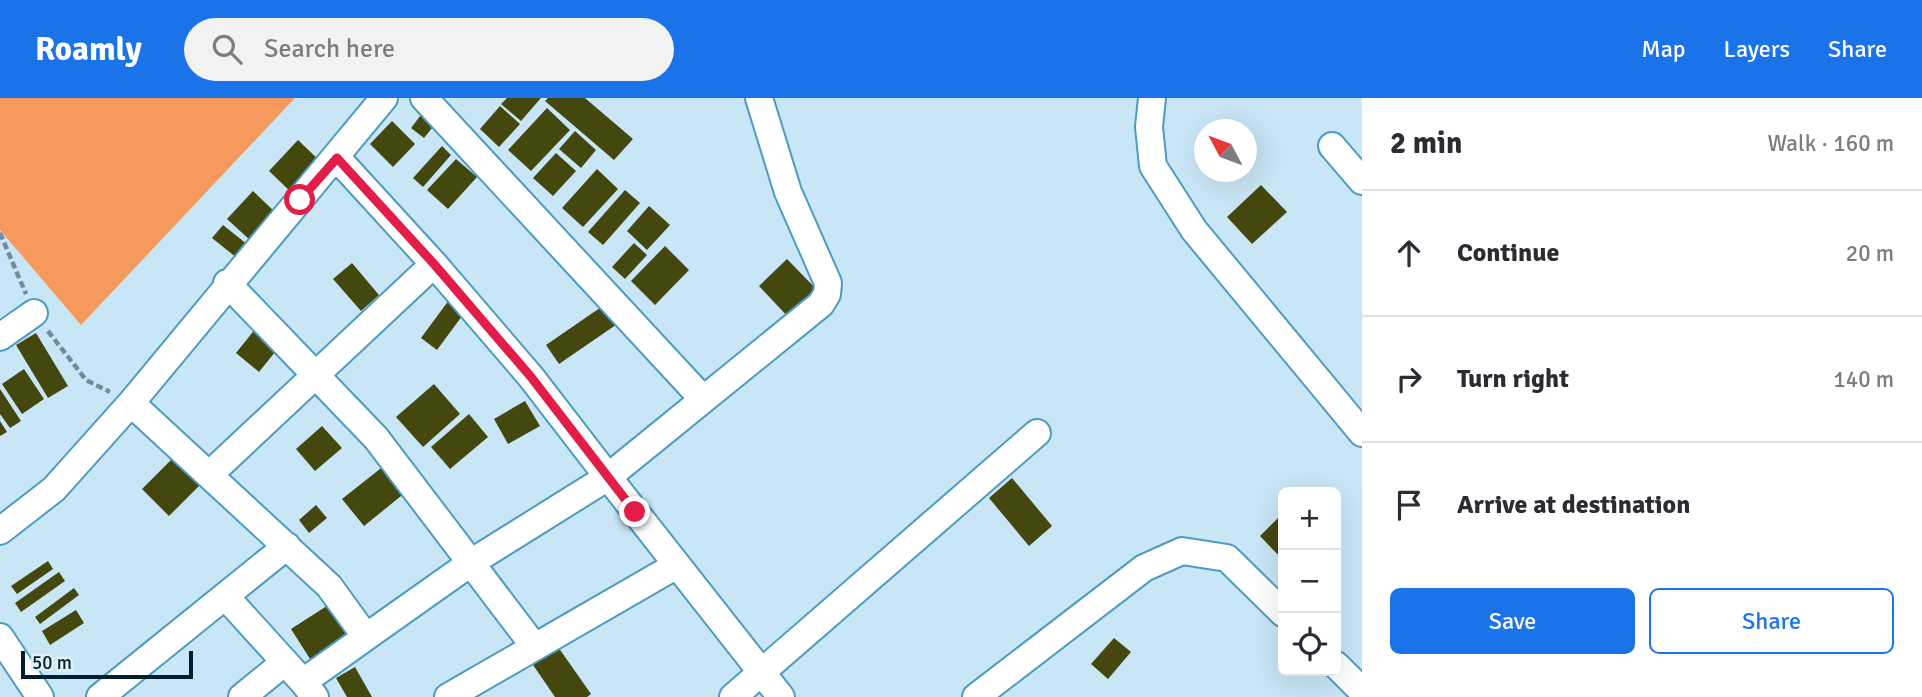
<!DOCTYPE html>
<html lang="en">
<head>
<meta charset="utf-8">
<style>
	body { margin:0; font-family:Signika,sans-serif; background:#f2f2f3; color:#2b2b33 }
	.controls { position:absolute; right:21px; bottom:21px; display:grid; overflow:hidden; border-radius:10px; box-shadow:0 7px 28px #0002 }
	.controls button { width:63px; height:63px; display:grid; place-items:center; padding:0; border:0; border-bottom:2px solid #e1e1e2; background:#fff; color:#2b2b33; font:35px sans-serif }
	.compass { position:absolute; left:1194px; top:21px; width:63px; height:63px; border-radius:50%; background:#fff; box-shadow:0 7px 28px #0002; rotate:311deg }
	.scale { position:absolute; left:21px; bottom:18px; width:172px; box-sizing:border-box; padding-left:7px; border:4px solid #001e2c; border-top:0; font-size:19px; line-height:24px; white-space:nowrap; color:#001e2c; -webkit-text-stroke:5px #e2f1f9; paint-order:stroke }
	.stop { position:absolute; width:21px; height:21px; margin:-16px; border:5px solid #e11d48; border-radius:50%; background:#fff }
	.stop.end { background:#e11d48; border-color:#fff; box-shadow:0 2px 7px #0008 }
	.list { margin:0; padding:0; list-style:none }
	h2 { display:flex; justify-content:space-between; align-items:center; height:91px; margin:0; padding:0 28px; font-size:30px }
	h2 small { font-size:23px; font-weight:400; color:#7c7c81 }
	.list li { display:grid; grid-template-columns:46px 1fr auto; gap:21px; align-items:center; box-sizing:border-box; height:126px; padding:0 28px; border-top:2px solid #e1e1e2 }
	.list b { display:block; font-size:26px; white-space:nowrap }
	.list em { font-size:23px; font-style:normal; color:#7c7c81 }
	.actions { display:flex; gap:14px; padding:21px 28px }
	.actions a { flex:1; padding:16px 0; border:2px solid #1a73e8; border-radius:10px; text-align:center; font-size:24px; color:#1a73e8 }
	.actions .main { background:#1a73e8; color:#fff }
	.icon { flex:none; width:38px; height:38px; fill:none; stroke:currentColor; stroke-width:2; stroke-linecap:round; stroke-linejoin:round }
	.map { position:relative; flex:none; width:1362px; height:599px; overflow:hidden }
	header { display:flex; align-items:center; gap:42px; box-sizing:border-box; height:98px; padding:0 35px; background:#1a73e8; color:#fff }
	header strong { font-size:33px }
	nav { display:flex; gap:38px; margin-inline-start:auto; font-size:24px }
	.search { width:490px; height:63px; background:#f2f2f3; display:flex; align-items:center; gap:18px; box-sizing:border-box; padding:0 24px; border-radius:38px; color:#7c7c81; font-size:26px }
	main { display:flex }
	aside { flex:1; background:#fff }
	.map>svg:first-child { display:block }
	.pitch { fill:#f6995d }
	.building { fill:#44470e }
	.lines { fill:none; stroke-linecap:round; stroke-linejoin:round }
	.street-casing { stroke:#4d9bc1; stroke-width:30 }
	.path { stroke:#708d9d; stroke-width:4.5; stroke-dasharray:7 3.5; stroke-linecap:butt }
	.street { stroke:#fff; stroke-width:26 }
	.route { stroke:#e11d48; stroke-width:9 }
</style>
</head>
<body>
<header>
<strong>Roamly</strong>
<div class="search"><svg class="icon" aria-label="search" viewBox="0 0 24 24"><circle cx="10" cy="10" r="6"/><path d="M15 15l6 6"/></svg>Search here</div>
<nav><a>Map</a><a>Layers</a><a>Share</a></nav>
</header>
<main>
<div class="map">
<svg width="1362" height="599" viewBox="0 0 1362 599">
	<rect width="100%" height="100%" fill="#c9e6f6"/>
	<path class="pitch" d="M0,0H295L81,227L0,132Z"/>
	<path class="building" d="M507,0H541L521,23L501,6Z
		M548,0H585L633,41L614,62L545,3Z
		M500,8L520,26L499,49L480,31Z
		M427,9L440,20L424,40L411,30Z
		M547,10L570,32L531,73L508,52Z
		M392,23L415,46L393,69L370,46Z
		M575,33L596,52L581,70L559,51Z
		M298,42L322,65L293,96L269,73Z
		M442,48L451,57L423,89L413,80Z
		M556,55L576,73L553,98L533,80Z
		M456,61L477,79L448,111L427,92Z
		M597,71L618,91L583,129L562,110Z
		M1261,87L1287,114L1252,146L1227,119Z
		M625,92L640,105L603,147L588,134Z
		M253,93L276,115L251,143L227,121Z
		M649,108L670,127L647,152L627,133Z
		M223,127L248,147L237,160L212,140Z
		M634,145L647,157L625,181L612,169Z
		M665,148L689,172L655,207L631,183Z
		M787,161L821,196L792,223L759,188Z
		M352,165L379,197L361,213L333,181Z
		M449,202L465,214L437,252L421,240Z
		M610,203L623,222L559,266L546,247Z
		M256,230L279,249L259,274L236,255Z
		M36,235L68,288L48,300L16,247Z
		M24,271L44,301L22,316L2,286Z
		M434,286L460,316L423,349L396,319Z
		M0,291L21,323L10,330L0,316Z
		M525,303L540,328L508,346L494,321Z
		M469,316L488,339L450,371L431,349Z
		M0,323L7,334L0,338Z
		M322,328L342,350L315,373L296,351Z
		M173,360L200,387L169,418L142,391Z
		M385,367L406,394L364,428L342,401Z
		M1012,380L1052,428L1029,448L989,400Z
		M316,407L327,420L309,435L299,422Z
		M1283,415V462L1260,438Z
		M48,463L53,471L17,496L11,488Z
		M59,474L65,483L21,514L15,505Z
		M74,490L79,497L40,526L35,519Z
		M333,504L354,537L312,564L291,531Z
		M76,512L84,525L50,547L42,533Z
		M1114,540L1131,554L1108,581L1091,566Z
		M556,546L591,596L587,599H555L531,564Z
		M355,569L372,599H347L336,580Z"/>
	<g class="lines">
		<g class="street-casing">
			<path id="street" d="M424,0L702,300
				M1152,0L1149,29L1153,68L1194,132L1362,335
				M1332,48L1362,83
				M434,166L531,279L608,379L821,206L827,196L828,185L788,94L759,0
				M227,185L376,340L534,548
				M0,239L34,215
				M131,305L329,488L366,539L472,464L608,379L781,599
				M210,376L434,166L337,60
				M0,433L54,391L131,305L384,0
				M225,498L303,584
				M0,539L40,599
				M1336,567L1362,593
				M100,599L287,448
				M242,599L285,564
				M315,599L303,584L366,539
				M448,599L677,467
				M733,599L1037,335
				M976,599L1144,470L1182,453L1227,460L1283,515"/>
		</g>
		<path class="path" d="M0,135L26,196
			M48,233L86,282L110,294"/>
		<use href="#street" class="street"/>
	</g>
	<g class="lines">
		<path class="route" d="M300,102L337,60L434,166L531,279L635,414"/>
	</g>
</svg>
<div class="controls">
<button>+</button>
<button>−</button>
<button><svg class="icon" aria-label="locate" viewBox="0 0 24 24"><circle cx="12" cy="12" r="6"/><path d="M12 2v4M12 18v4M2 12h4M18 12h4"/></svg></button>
</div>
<svg class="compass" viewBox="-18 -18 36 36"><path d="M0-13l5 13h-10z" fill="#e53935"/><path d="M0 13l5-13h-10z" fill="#7c7c81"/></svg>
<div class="scale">50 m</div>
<div class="stop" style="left:300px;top:102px"></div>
<div class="stop end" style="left:635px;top:414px"></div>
</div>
<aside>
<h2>2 min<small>Walk · 160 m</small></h2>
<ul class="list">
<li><svg class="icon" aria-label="ahead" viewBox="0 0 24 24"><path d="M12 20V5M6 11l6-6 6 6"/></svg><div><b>Continue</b></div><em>20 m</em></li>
<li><svg class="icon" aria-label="right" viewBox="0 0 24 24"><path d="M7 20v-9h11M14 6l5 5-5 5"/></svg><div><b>Turn right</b></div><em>140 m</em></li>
<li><svg class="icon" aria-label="arrive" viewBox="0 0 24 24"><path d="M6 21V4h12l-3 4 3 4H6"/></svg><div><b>Arrive at destination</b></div></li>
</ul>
<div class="actions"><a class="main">Save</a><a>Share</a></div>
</aside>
</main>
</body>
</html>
